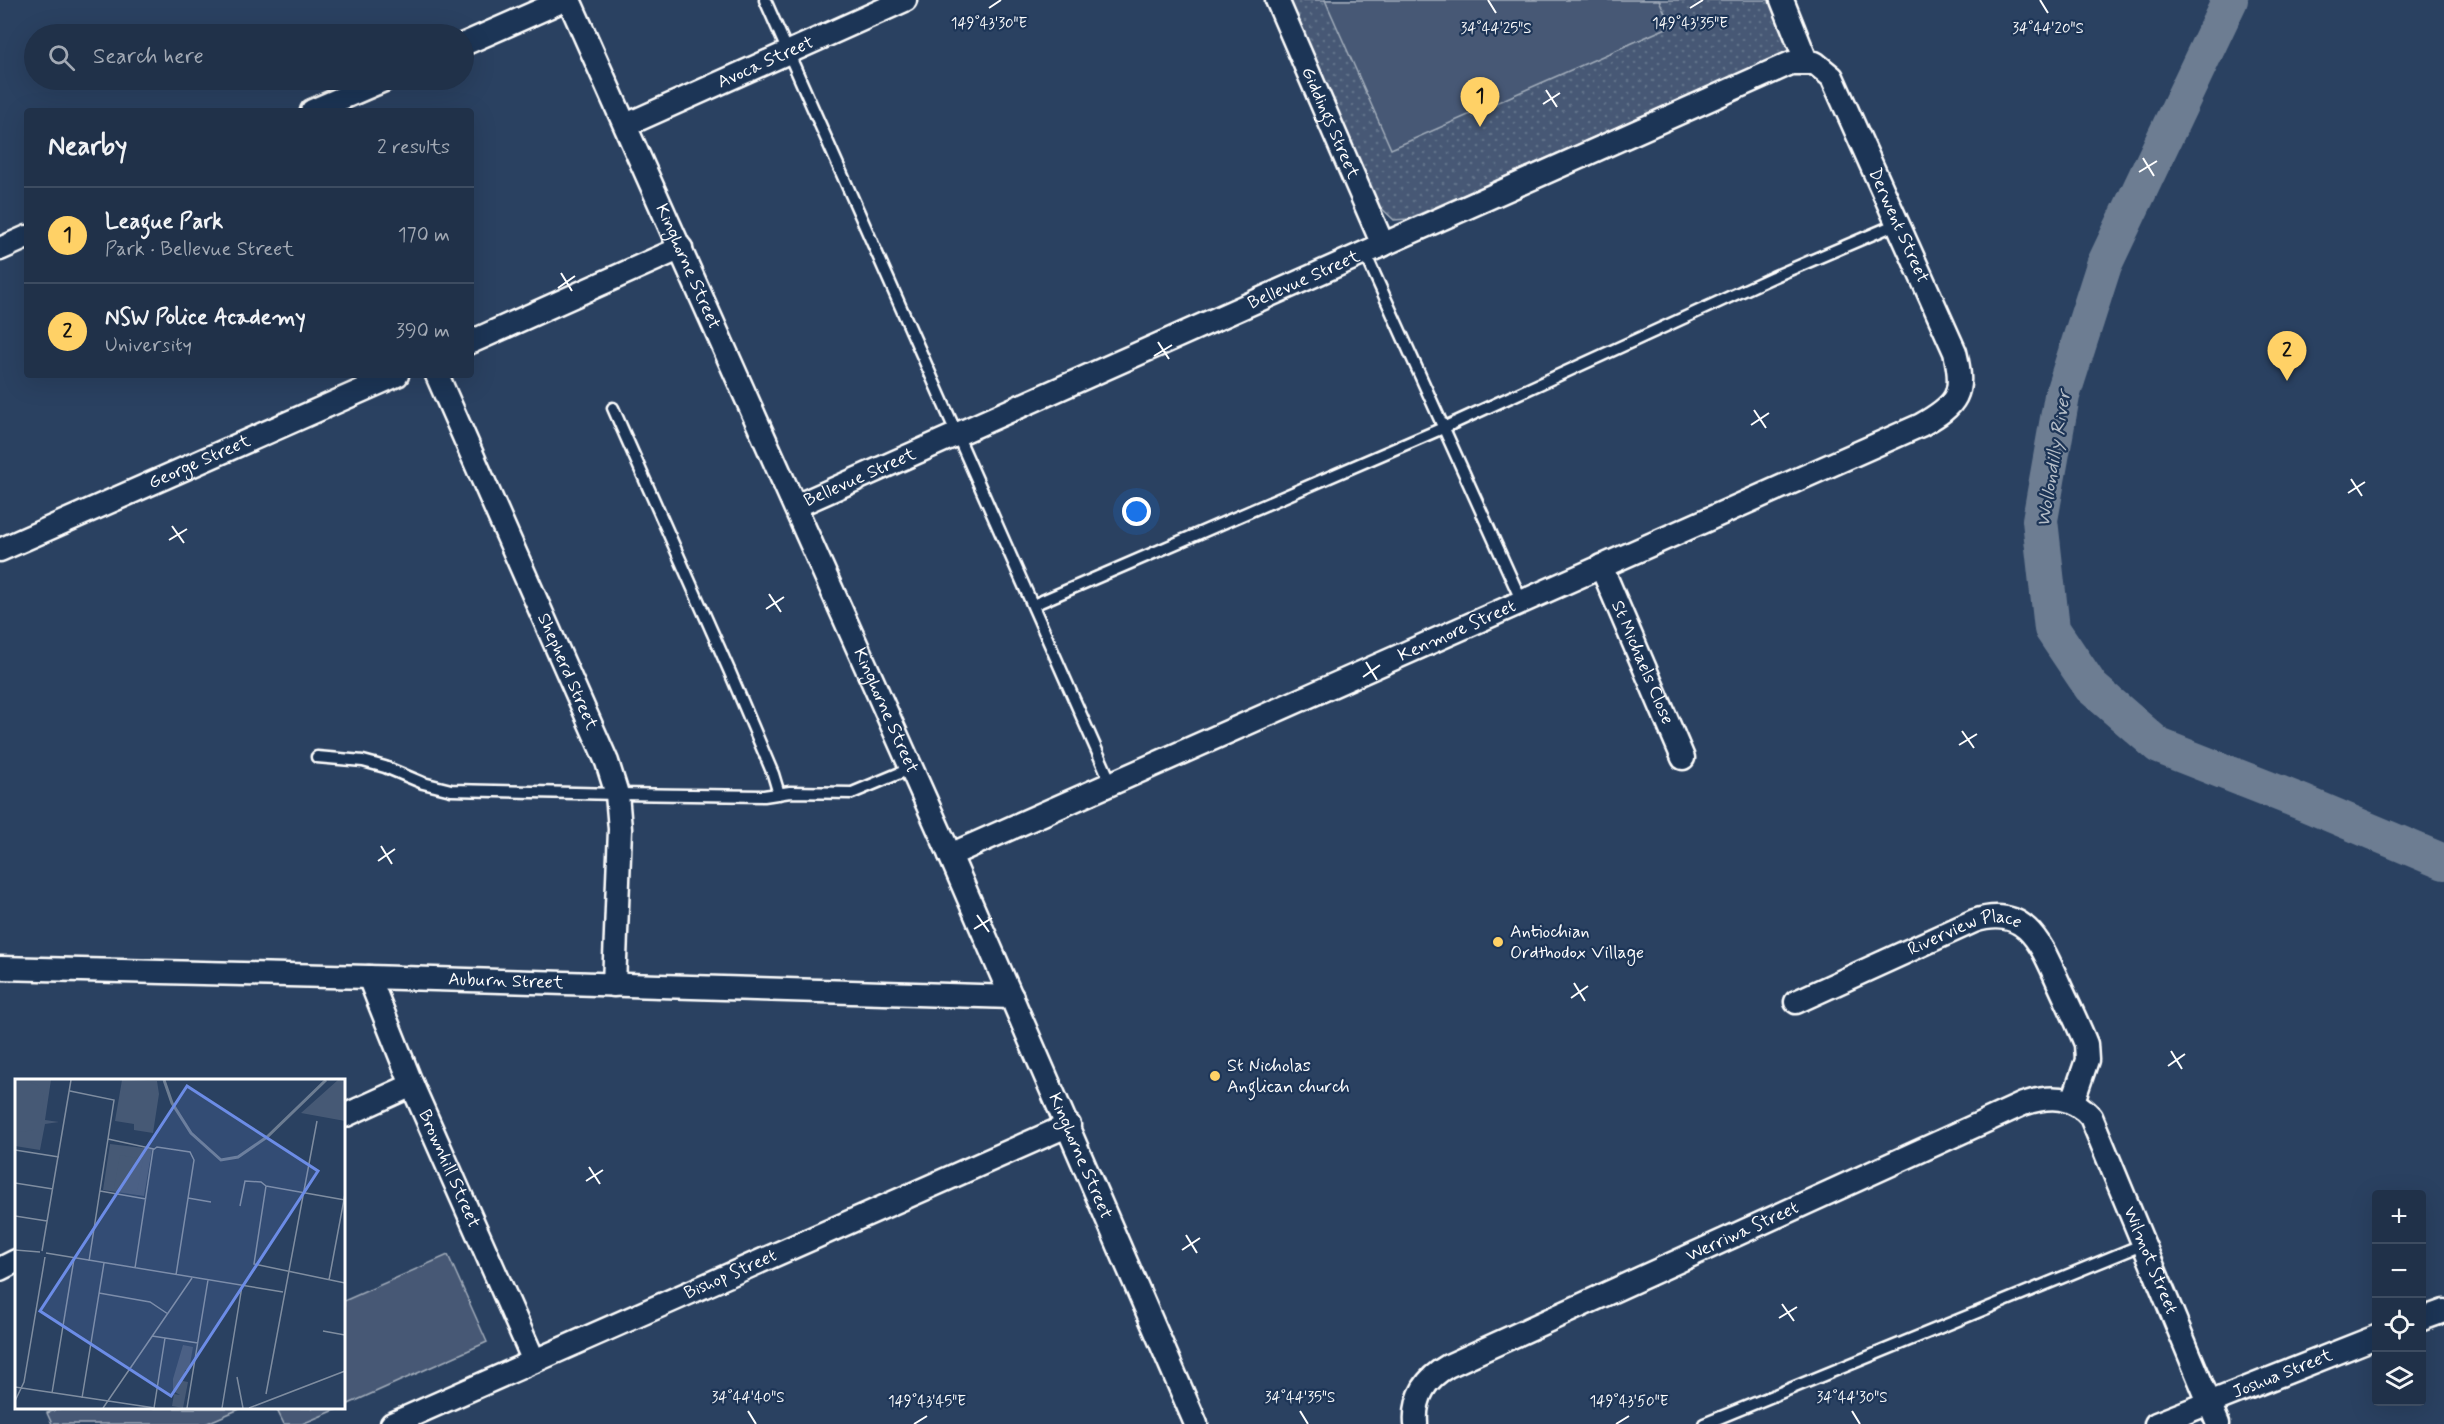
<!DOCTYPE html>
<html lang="en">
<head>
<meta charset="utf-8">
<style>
	body { margin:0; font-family:Mynerve,sans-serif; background:#283950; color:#f1f3f6 }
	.controls { position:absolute; right:18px; bottom:18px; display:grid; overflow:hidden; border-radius:6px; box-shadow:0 6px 24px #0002 }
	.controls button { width:54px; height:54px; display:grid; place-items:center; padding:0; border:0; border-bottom:2px solid #3d4c61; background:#203149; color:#f1f3f6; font:30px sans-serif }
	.you { position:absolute; left:1137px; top:512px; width:21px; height:21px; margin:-15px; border:4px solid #fff; border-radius:50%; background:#1a73e8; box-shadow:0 0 0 9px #1a73e833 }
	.badge { display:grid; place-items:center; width:39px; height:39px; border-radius:50%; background:#ffd166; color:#111; font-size:20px; font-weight:700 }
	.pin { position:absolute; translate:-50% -50px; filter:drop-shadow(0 2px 3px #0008) }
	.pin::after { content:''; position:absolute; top:32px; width:21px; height:18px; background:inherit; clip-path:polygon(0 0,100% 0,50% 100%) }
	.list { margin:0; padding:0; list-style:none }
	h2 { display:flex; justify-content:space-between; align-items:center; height:78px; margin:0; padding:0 24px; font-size:26px }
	h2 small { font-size:20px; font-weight:400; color:#a2a9b4 }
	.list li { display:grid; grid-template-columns:39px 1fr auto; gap:18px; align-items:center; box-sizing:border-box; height:96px; padding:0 24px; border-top:2px solid #3d4c61 }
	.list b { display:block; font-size:22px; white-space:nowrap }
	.list p { margin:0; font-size:20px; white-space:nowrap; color:#a2a9b4 }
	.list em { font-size:20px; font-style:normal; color:#a2a9b4 }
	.icon { flex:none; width:33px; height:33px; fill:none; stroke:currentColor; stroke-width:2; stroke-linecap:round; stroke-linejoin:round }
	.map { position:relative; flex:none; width:2444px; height:1424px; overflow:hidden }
	.search { position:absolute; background:#203149; box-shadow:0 6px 24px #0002; left:24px; top:24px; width:450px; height:66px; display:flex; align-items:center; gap:15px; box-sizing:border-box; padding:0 21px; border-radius:33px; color:#a2a9b4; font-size:22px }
	.panel { position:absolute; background:#203149; box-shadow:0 6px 24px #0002; left:24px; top:108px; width:450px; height:270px; border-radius:6px }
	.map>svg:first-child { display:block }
	.park { fill:url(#park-dots); stroke:#a2acba; stroke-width:1.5 }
	.garden { fill:#465975; stroke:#a2acba; stroke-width:1.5 }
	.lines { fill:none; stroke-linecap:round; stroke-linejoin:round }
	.river { stroke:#6d7d92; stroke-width:36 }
	.lane-casing { stroke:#fff; stroke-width:15 }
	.street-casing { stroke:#fff; stroke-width:27 }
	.lane { stroke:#1d3557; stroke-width:10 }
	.street { stroke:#1d3557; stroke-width:22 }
	.ticks { fill:none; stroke:#fff; stroke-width:2 }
	.poi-dot { fill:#ffd166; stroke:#1d3557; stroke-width:2 }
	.labels { text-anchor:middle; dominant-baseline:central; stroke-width:4.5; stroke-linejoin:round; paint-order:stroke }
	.street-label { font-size:18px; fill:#fff; stroke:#1d3557 }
	.poi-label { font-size:18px; fill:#fff; stroke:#1d3557; text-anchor:start }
	.water-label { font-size:20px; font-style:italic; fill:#b6bec8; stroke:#1d3557 }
	.inset-river { fill:none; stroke:#6d7d92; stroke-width:3 }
	.inset-road { fill:none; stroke:#7f8da0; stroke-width:1.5 }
	.view { fill:#6c8ce6; fill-opacity:0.15; stroke:#6c8ce6; stroke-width:3 }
	.inset-edge { fill:none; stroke:#fff; stroke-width:3 }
	.ticks-label { font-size:15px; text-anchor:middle; fill:#fff; stroke:#1d3557; stroke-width:4.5; stroke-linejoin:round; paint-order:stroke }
</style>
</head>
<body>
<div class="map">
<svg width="2444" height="1424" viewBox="0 0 2444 1424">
	<defs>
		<pattern id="park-dots" width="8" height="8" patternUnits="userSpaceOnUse" patternTransform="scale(1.5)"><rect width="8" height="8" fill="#465975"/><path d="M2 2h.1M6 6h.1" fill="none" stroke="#62728a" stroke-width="1.8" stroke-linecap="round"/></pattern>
	</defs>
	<rect width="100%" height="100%" fill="#2a4161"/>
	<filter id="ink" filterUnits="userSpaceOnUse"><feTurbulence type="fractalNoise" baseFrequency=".0167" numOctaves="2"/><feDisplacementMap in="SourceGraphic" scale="12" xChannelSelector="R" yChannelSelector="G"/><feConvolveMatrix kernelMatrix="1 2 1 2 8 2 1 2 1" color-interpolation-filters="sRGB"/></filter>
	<g filter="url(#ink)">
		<path class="park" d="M1286,0H1775L1794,49L1408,219L1394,220L1377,204Z"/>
		<path class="garden" d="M1325,0H1659L1671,26L1391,149Z
			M448,1255L487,1342L344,1406V1301Z
			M61,1408H242L205,1424H52L47,1413Z
			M276,1408H340L302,1424H284Z"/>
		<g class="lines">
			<path class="river" d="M2230,0L2104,265L2062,396L2040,520L2052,629L2091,687L2159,746L2304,803L2444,862"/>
			<g class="lane-casing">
				<path id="lane" d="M765,0L1112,785
					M1365,253L1522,602
					M613,408L729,670L773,774L779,794
					M1033,605L1443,428L1773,277L1899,223
					M317,757L363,761L385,767L423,783L451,790L617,794L764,796L790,792L852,793L912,768
					M1704,1424L2144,1244"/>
			</g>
			<g class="street-casing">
				<g id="street">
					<path id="s1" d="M569,0L950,855L1196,1424"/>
					<path id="s2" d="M1277,0L1383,245"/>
					<path d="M1782,0L1807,63"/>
					<path d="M464,44L564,0"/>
					<path d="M312,111L384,80"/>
					<path id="s3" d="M626,125L905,0"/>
					<path d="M0,249L27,237"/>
					<path d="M471,342L681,248"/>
					<path id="s4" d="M437,375L607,762L617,794L620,829L614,985"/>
					<path id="s5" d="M796,506L1791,63H1815L1832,77L1955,352C1965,394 1958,404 1921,425L950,855"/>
					<path id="s6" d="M0,550L397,375"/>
					<path id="s7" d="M1601,566L1683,758"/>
					<path id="s8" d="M0,968L369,977L1012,997"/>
					<path id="s9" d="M369,977L412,1085L534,1361"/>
					<path id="s10" d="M1796,1002L1974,921C2027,904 2041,945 2059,984C2068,1004 2078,1024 2086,1044L2087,1060L2073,1101"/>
					<path d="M344,1116L412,1085"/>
					<path d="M0,1269L16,1261"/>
					<path d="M2422,1319L2444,1311"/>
					<path id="s11" d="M392,1424L1069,1125"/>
					<path id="s12" d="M1416,1424C1414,1397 1425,1379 1448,1366L2023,1104C2050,1095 2072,1095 2091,1117L2218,1424"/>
					<path id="s13" d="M2156,1424L2376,1337"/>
				</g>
			</g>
			<use href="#lane" class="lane"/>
			<use href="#street" class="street"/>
		</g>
	</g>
	<path class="ticks" d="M1488,0L1496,13M2040,0L2048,13M989,8L1001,0M1690,8L1703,0M1546,90L1557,107M1543,104L1560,93M2143,158L2154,176M2139,172L2157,161M561,273L572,291M558,288L575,276M1158,342L1169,359M1154,356L1172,345M1754,410L1766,428M1751,425L1769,413M2351,479L2362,496M2348,493L2365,482M172,526L184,543M169,540L187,529M769,594L781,612M766,609L784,597M1366,662L1377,680M1363,677L1380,665M1962,731L1974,748M1959,745L1977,734M381,846L392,864M378,861L395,849M977,915L989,932M974,929L992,918M1574,983L1585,1001M1571,998L1588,986M2171,1051L2182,1069M2168,1066L2185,1054M589,1167L600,1184M586,1181L603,1170M1186,1235L1197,1253M1182,1250L1200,1238M1782,1304L1794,1321M1779,1318L1797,1307M748,1411L756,1424M1300,1411L1308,1424M1852,1411L1860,1424M914,1424L927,1416M1616,1424L1629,1416"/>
	<g class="poi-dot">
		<circle cx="1498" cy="942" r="6"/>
		<circle cx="1215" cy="1076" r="6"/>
	</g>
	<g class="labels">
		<g class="street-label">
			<text stroke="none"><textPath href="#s3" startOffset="153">Avoca Street</textPath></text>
			<text stroke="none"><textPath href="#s2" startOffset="134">Giddings Street</textPath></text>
			<text stroke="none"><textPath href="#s5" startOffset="1298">Derwent Street</textPath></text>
			<text stroke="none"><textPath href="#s1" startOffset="292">Kinghorne Street</textPath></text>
			<text stroke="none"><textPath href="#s5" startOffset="556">Bellevue Street</textPath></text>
			<text stroke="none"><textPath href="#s6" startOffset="218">George Street</textPath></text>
			<text stroke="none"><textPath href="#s5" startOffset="70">Bellevue Street</textPath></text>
			<text transform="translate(1457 631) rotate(-24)">Kenmore Street</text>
			<text stroke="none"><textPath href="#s7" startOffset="105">St Michaels Close</textPath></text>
			<text stroke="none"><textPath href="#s4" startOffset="324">Shepherd Street</textPath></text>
			<text stroke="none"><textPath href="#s1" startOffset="778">Kinghorne Street</textPath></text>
			<text stroke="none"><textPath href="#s10" startOffset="184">Riverview Place</textPath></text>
			<text stroke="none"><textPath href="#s8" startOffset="506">Auburn Street</textPath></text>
			<text stroke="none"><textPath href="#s1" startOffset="1264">Kinghorne Street</textPath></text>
			<text stroke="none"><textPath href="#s9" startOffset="208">Brownhill Street</textPath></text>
			<text stroke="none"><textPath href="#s12" startOffset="394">Werriwa Street</textPath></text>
			<text stroke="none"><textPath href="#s12" startOffset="932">Wilmot Street</textPath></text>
			<text stroke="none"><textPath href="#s11" startOffset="370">Bishop Street</textPath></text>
			<text stroke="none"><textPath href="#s13" startOffset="136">Joshua Street</textPath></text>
		</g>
		<g class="poi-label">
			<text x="1510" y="932">Antiochian<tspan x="1510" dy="21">Ordthodox Village</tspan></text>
			<text x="1227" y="1066">St Nicholas<tspan x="1227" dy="21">Anglican church</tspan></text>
		</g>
		<g class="water-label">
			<text transform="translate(2054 459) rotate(-81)">Wollondilly River</text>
		</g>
	</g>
	<g transform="translate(15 1079)">
		<rect width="330" height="330" fill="#2a4161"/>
		<path d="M323,1H330V42L286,34Z" fill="#465975"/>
		<path d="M0,1H36L30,41L44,43L30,45L25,71L0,67ZM107,1L142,2L144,15L138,54L119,51V45L100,42ZM95,65L137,70L129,117L88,111Z" fill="#465975"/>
		<path d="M9,1L22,6L29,17L26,42L18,51L6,53L0,52V4ZM105,76L128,80L122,113L99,109ZM168,266L178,268L174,291H170L168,302L173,303L168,329L157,327L159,315L165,316L158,312V300Z" fill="#465975"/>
		<path class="inset-river" d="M149,1L157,24L176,54L206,81L223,78L252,58L311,1"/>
		<path class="inset-road" d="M55,12L99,21L74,182M93,60L139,70M0,71L44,78M0,104L38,110M251,107L239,185L330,204M251,107L330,121M85,112L131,120M173,119L196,123M225,127L230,102L246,103L251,107M0,137L32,142M0,171L25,173M27,172L56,1M31,174L268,213M120,189L138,71L142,68L175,73L179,81L161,196M314,201L330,115M84,214L135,223L153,235M308,252L330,256M137,257L183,264M222,298L228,329M0,308L140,329M37,314L59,180M251,315L302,42M67,319L89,184M0,322L9,303L30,178M88,329L177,199M139,329L150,259M172,329L193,201M207,329L227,207M234,329L330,292"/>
		<path class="view" d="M172,7L303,92L156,317L25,232Z"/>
		<rect width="330" height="330" class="inset-edge"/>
	</g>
	<g class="ticks-label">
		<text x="989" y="28">149°43'30"E</text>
		<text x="1690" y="28">149°43'35"E</text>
		<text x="1496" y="33">34°44'25"S</text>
		<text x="2048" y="33">34°44'20"S</text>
		<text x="748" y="1402">34°44'40"S</text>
		<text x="1300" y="1402">34°44'35"S</text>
		<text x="1852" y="1402">34°44'30"S</text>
		<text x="927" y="1406">149°43'45"E</text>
		<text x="1629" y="1406">149°43'50"E</text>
	</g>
</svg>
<div class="controls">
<button>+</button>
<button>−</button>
<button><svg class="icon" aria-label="locate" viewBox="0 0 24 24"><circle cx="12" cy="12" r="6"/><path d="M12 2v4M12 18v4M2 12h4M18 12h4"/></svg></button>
<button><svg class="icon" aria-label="layers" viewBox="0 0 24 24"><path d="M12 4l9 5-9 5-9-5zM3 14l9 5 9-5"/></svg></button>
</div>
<div class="you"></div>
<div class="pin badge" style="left:1480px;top:127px">1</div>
<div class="pin badge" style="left:2287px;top:381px">2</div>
<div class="search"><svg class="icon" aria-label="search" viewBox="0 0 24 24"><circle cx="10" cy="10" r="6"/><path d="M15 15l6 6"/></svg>Search here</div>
<section class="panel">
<h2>Nearby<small>2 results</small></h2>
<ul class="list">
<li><span class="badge">1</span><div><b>League Park</b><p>Park · Bellevue Street</p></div><em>170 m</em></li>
<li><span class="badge">2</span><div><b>NSW Police Academy</b><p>University</p></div><em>390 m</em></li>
</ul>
</section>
</div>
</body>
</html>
